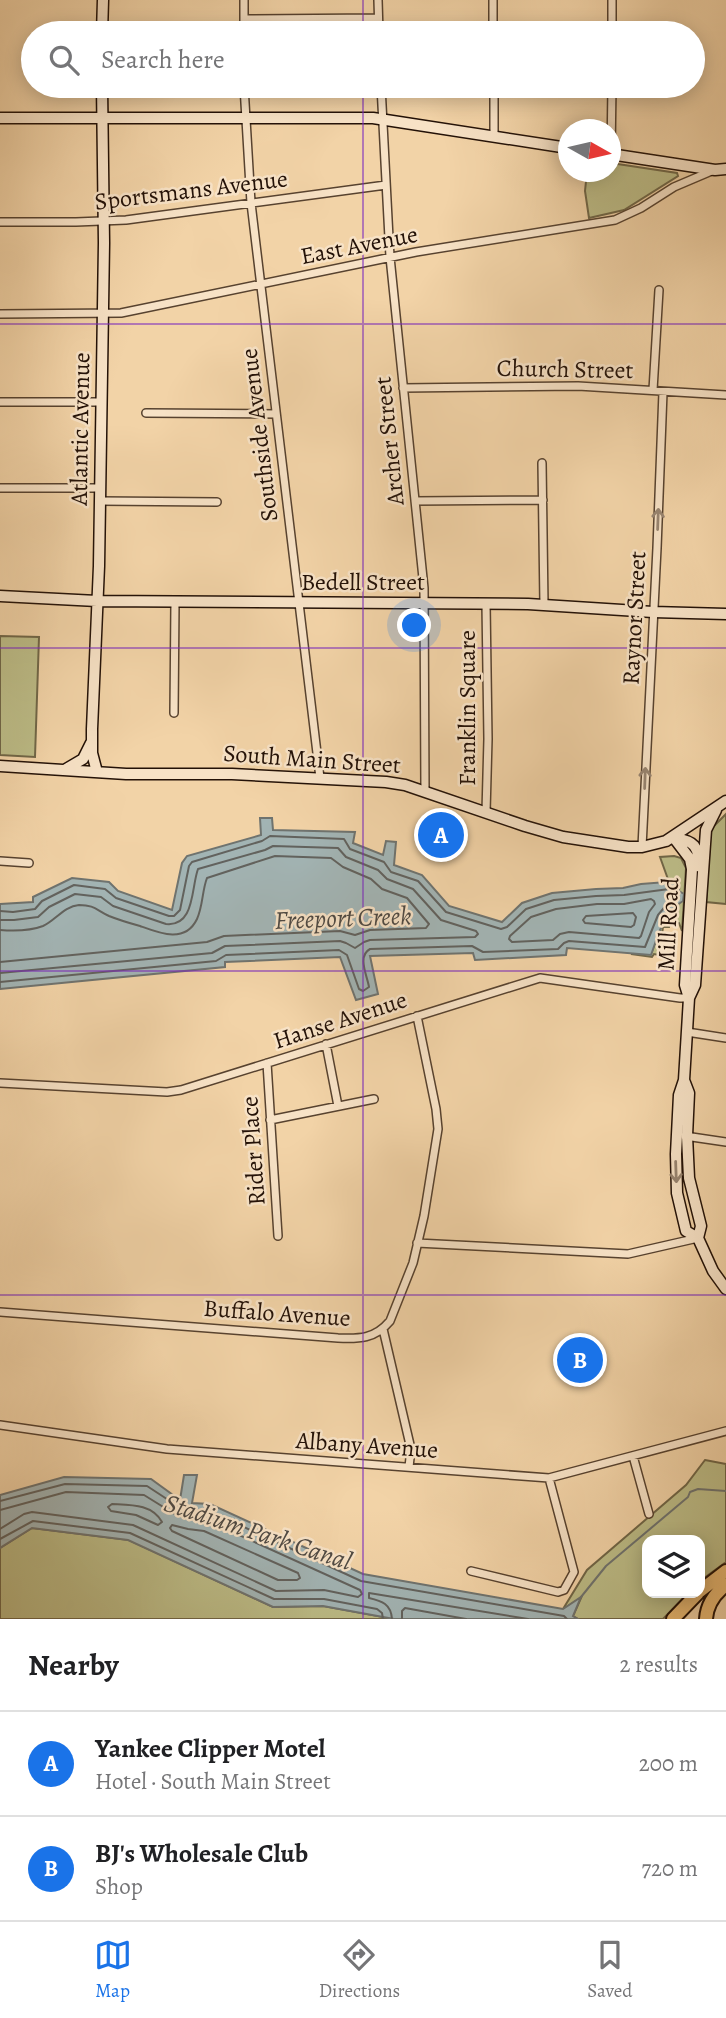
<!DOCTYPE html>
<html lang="en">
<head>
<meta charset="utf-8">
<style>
	body { margin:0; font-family:Alegreya,serif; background:#f6f6f6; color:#202124 }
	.controls { position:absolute; right:21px; bottom:21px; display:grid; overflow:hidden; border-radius:14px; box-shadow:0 4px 18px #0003 }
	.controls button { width:63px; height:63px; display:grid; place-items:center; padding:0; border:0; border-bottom:2px solid #e0e0e0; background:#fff; color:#202124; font:35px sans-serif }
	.compass { position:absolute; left:558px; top:119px; width:63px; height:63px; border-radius:50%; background:#fff; box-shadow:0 4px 18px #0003; rotate:98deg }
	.you { position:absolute; left:415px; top:626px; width:24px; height:24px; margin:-18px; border:5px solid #fff; border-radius:50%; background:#1a73e8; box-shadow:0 0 0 10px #1a73e833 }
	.badge { display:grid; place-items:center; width:46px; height:46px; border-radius:50%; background:#1a73e8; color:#fff; font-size:23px; font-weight:700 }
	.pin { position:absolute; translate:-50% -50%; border:4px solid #fff; box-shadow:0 2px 7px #0006 }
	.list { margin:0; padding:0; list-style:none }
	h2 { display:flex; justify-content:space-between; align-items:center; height:91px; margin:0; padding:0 28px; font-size:30px }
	h2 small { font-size:23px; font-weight:400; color:#757577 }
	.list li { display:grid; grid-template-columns:46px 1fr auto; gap:21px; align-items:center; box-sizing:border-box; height:105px; padding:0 28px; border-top:2px solid #e0e0e0 }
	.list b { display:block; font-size:26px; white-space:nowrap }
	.list p { margin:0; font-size:23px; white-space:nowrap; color:#757577 }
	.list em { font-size:23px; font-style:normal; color:#757577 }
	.icon { flex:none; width:38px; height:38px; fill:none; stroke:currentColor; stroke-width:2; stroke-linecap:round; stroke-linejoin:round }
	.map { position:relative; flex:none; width:726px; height:1619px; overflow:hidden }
	.search { position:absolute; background:#fff; box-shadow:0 4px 18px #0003; left:21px; right:21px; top:21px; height:77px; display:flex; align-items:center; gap:18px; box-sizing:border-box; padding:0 24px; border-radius:38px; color:#757577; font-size:26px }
	.sheet { height:301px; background:#fff }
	nav { display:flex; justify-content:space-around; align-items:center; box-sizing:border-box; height:98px; border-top:2px solid #e0e0e0; background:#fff; font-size:19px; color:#757577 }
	nav a { display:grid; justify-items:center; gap:4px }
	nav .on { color:#1a73e8 }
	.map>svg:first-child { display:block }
	.green { fill:#bcbc87; stroke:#706647; stroke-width:2 }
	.water { fill:#a2b4b4; stroke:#6f736f; stroke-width:2 }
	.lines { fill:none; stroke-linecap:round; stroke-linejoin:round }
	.shore { stroke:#62625e; stroke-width:2 }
	.stream { stroke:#6f736f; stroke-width:2 }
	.street-casing { stroke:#57422f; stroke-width:10 }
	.secondary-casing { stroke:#231107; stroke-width:13 }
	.highway-casing { stroke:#231107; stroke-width:16 }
	.street { stroke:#f7e2c6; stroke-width:7 }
	.secondary { stroke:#f7e2c6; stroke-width:10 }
	.highway { stroke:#e9ba74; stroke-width:12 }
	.oneway { stroke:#988470 }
	.grid { fill:none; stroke:#7b2cbf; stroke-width:2; stroke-opacity:0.55 }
	.labels { text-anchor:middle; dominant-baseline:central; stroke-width:5; stroke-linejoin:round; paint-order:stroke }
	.street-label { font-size:24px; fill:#231107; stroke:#f7e2c6 }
	.water-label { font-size:26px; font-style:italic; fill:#4f4a44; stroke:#f7e2c6 }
</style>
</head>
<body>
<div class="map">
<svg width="726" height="1619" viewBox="0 0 726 1619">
	<rect width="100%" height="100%" fill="#f2d3a7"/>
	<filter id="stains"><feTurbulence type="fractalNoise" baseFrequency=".00286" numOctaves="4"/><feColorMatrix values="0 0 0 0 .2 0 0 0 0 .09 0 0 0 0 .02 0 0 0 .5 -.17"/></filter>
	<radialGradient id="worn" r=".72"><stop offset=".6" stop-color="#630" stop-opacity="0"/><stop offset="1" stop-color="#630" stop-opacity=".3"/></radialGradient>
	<path class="green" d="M611,163L677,173L678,176L624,210L589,218L585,191L587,172H610Z
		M0,636L39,637L35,757L0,755Z
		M726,814V904L706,902L711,829Z
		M674,856L681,858L686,868L682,931L679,923L670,921L669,927H663L659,955L654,954L652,957L631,954H651C655,944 658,932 663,922C670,903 681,908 679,881L669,882L660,857Z
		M705,1460L726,1464V1562L700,1581V1540H647V1593H688L663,1619H578L573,1616L581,1598L563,1609L587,1570L686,1485Z
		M32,1528L129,1540L273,1607L323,1606L394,1619H0V1548Z"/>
	<path class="water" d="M260,818H272L273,830L355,832L353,843L383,855L386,841L396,842L394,865L422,875L449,906L502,922L522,903L552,893L596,889L623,888L641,884L679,881V891L684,894L683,901C663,913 659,933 651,955L567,948L566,955L475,960L473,953L370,956L378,994L356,1000L340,957L225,962V967L0,989V904L33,902V897L72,878L109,882L118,891L172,910L182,863L187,856L261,835Z
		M184,1475H197L192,1503L210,1504L363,1574L563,1609L581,1597L573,1616L578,1619H394L323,1606L273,1607L128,1540L32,1528L0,1548V1495L64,1477L151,1479L180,1500Z"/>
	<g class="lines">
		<path class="shore" d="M651,899L654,901L655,904L649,912L641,936L639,938L569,932L560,934L553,940L512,942L509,939L510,936L531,917L556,909L597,904H624Z
			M0,911L13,912L35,909L42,901L74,885L105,889L116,898L169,916H174L180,910L189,866L192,862L262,841L270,836L344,839L350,849L384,862L391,872L418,881L446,912L501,929L507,927L526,909L554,900L596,896L624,895L669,889L672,890L674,896L658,915L645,947L569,941L564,943L558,949L483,952L472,946L370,949C357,956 367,975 369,987L363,991L359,989L347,955L339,950L226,955L216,961L0,982
			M633,913L636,917L634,925L631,927L585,923L583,920L586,916Z
			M0,920H14L38,917L49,907L75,894L101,897L113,906L166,924C195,927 191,888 198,869L265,850L273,846L338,848L346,857L378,870L387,879L413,889L441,920L476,931L478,934L475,937L370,940L364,942L355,948L346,943L340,941L225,946L212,953L0,973
			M0,930C13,931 30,931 43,926C55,921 64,906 79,905C95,905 96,910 109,916C119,920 129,923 140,926C159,933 185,944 197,919C203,906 202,891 207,878L275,856L331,858L343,867L371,879L382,889L407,898L429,924L426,928L370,930L355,935L340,931L224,936L207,942L0,962
			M0,1501L65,1484L147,1486L176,1505H184L192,1510L209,1511L361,1581L564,1616L567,1619
			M112,1504C131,1505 152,1504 162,1522L158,1525L136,1515L111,1511L108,1507Z
			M0,1510L66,1492L144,1495L173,1513L190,1519L206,1520L360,1590L362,1594L358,1597L324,1590L276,1591L133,1525L32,1512L24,1514L0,1529
			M172,1525L188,1529L204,1531L298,1573L300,1578L297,1580H278L172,1531L170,1528Z
			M0,1539L33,1521L130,1533L274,1599H324L377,1609L382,1613L383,1619
			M392,1619C391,1604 382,1601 369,1598V1593L528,1619
			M402,1619V1611L405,1608L466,1619"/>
		<path class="stream" d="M581,1597L606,1566L688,1497L690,1492L698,1489L726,1491"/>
		<g class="street-casing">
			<path id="street" d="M244,0V33
				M378,0L379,33
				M493,0V33
				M244,19L378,18
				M612,33V0
				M244,86L251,203L320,778
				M381,86L390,257L424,588L425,792
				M494,86V137
				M611,154L612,86
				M0,222H76L126,220L386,185
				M0,314L121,313L416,252L615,220L641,208L674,187L714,170
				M403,388L578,386L726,395
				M653,390L659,290
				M0,402H102
				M146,413L276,414
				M542,463L544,605
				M0,488H100
				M100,501L217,502
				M415,501L543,500
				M174,713L175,602
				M486,812L488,739L486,604
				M642,847L657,548L663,392
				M0,861L29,863
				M687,1032L726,1038
				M326,1044L338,1106
				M267,1063L278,1236
				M0,1083L167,1092L181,1090L540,978L680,998H689
				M270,1120L374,1099
				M685,1136L726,1142
				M417,1243L628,1254L698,1238
				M0,1312L338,1338C359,1339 375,1339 390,1321L413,1263L424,1216L438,1129L436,1109L417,1016
				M383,1329L411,1449L409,1467
				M0,1425L167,1449L549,1478L726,1431
				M633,1456L649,1514
				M471,1571L558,1592L564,1590L574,1572L549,1478"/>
		</g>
		<g class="secondary-casing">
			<path id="secondary" d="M102,33L103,0
				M0,118H373L568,148
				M610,154L715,170L726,169
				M0,596L97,601L528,604L653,612L726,614
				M0,766L126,774H232L386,782L405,785L525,826L563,837L628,847H642L666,841L726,801
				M66,769L83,759L91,743
				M97,772L92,753V729L99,566L104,243L102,86
				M674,838L690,859L692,869L685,985L689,998L684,1080L679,1095L676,1154L677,1193L686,1231L698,1238
				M674,838C695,841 698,846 700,867
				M689,998L695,985L706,830L716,810
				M684,1080L689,1093L687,1136L689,1178L701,1226L698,1238L713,1271L726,1289"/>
		</g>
		<g class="highway-casing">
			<path id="highway" d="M700,1591L726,1571
				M673,1619L698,1593
				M706,1619C707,1604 714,1594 726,1585"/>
		</g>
		<use href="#street" class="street"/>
		<use href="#secondary" class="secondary"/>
		<use href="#highway" class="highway"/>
	</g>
	<defs><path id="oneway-shaft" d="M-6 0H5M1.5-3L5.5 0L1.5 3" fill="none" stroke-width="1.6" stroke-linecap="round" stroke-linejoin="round" transform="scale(1.75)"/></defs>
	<g class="oneway">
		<use href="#oneway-shaft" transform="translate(658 519) rotate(-88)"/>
		<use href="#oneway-shaft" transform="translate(645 778) rotate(-88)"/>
		<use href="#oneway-shaft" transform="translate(676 1172) rotate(88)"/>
	</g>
	<path class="grid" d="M363,0V33M363,86V1619M0,324H726M0,648H726M0,971H726M0,1295H726"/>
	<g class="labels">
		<g class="street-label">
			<text transform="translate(191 190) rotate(-7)">Sportsmans Avenue</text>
			<text transform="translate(359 245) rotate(-11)">East Avenue</text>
			<text transform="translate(565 369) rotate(1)">Church Street</text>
			<text transform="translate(80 429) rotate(-89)">Atlantic Avenue</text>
			<text transform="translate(259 435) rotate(-97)">Southside Avenue</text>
			<text transform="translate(389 441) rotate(-96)">Archer Street</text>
			<text x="363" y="582">Bedell Street</text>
			<text transform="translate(634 618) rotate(-87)">Raynor Street</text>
			<text transform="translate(467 708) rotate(-90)">Franklin Square</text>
			<text transform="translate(312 759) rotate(4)">South Main Street</text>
			<text transform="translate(668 924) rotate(-87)">Mill Road</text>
			<text transform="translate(340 1020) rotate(-18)">Hanse Avenue</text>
			<text transform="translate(253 1151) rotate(-94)">Rider Place</text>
			<text transform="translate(277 1313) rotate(4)">Buffalo Avenue</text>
			<text transform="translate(367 1445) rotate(4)">Albany Avenue</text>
		</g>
		<g class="water-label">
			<text transform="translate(343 918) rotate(-2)">Freeport Creek</text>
			<text transform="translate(258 1532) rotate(18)">Stadium Park Canal</text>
		</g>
	</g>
	<rect width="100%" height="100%" filter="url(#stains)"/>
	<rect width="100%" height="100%" fill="url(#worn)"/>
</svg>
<div class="controls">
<button><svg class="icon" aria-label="layers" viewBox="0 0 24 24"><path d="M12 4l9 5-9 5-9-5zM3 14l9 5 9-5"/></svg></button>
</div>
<svg class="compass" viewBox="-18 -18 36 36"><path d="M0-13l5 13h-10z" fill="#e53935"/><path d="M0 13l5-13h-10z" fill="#757577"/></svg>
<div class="you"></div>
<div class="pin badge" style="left:441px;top:835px">A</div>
<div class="pin badge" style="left:580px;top:1360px">B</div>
<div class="search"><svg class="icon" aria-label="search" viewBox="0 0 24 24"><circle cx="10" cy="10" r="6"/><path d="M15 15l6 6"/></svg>Search here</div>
</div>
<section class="sheet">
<h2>Nearby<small>2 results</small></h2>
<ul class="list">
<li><span class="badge">A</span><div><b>Yankee Clipper Motel</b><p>Hotel · South Main Street</p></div><em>200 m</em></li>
<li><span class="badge">B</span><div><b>BJ's Wholesale Club</b><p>Shop</p></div><em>720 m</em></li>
</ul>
</section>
<nav>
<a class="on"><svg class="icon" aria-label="map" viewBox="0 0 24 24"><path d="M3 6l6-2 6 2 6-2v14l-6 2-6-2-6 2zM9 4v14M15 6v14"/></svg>Map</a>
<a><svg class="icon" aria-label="directions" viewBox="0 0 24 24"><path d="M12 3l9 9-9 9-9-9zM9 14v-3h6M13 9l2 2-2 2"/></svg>Directions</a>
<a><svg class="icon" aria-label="saved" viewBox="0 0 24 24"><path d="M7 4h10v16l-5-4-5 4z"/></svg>Saved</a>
</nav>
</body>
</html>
